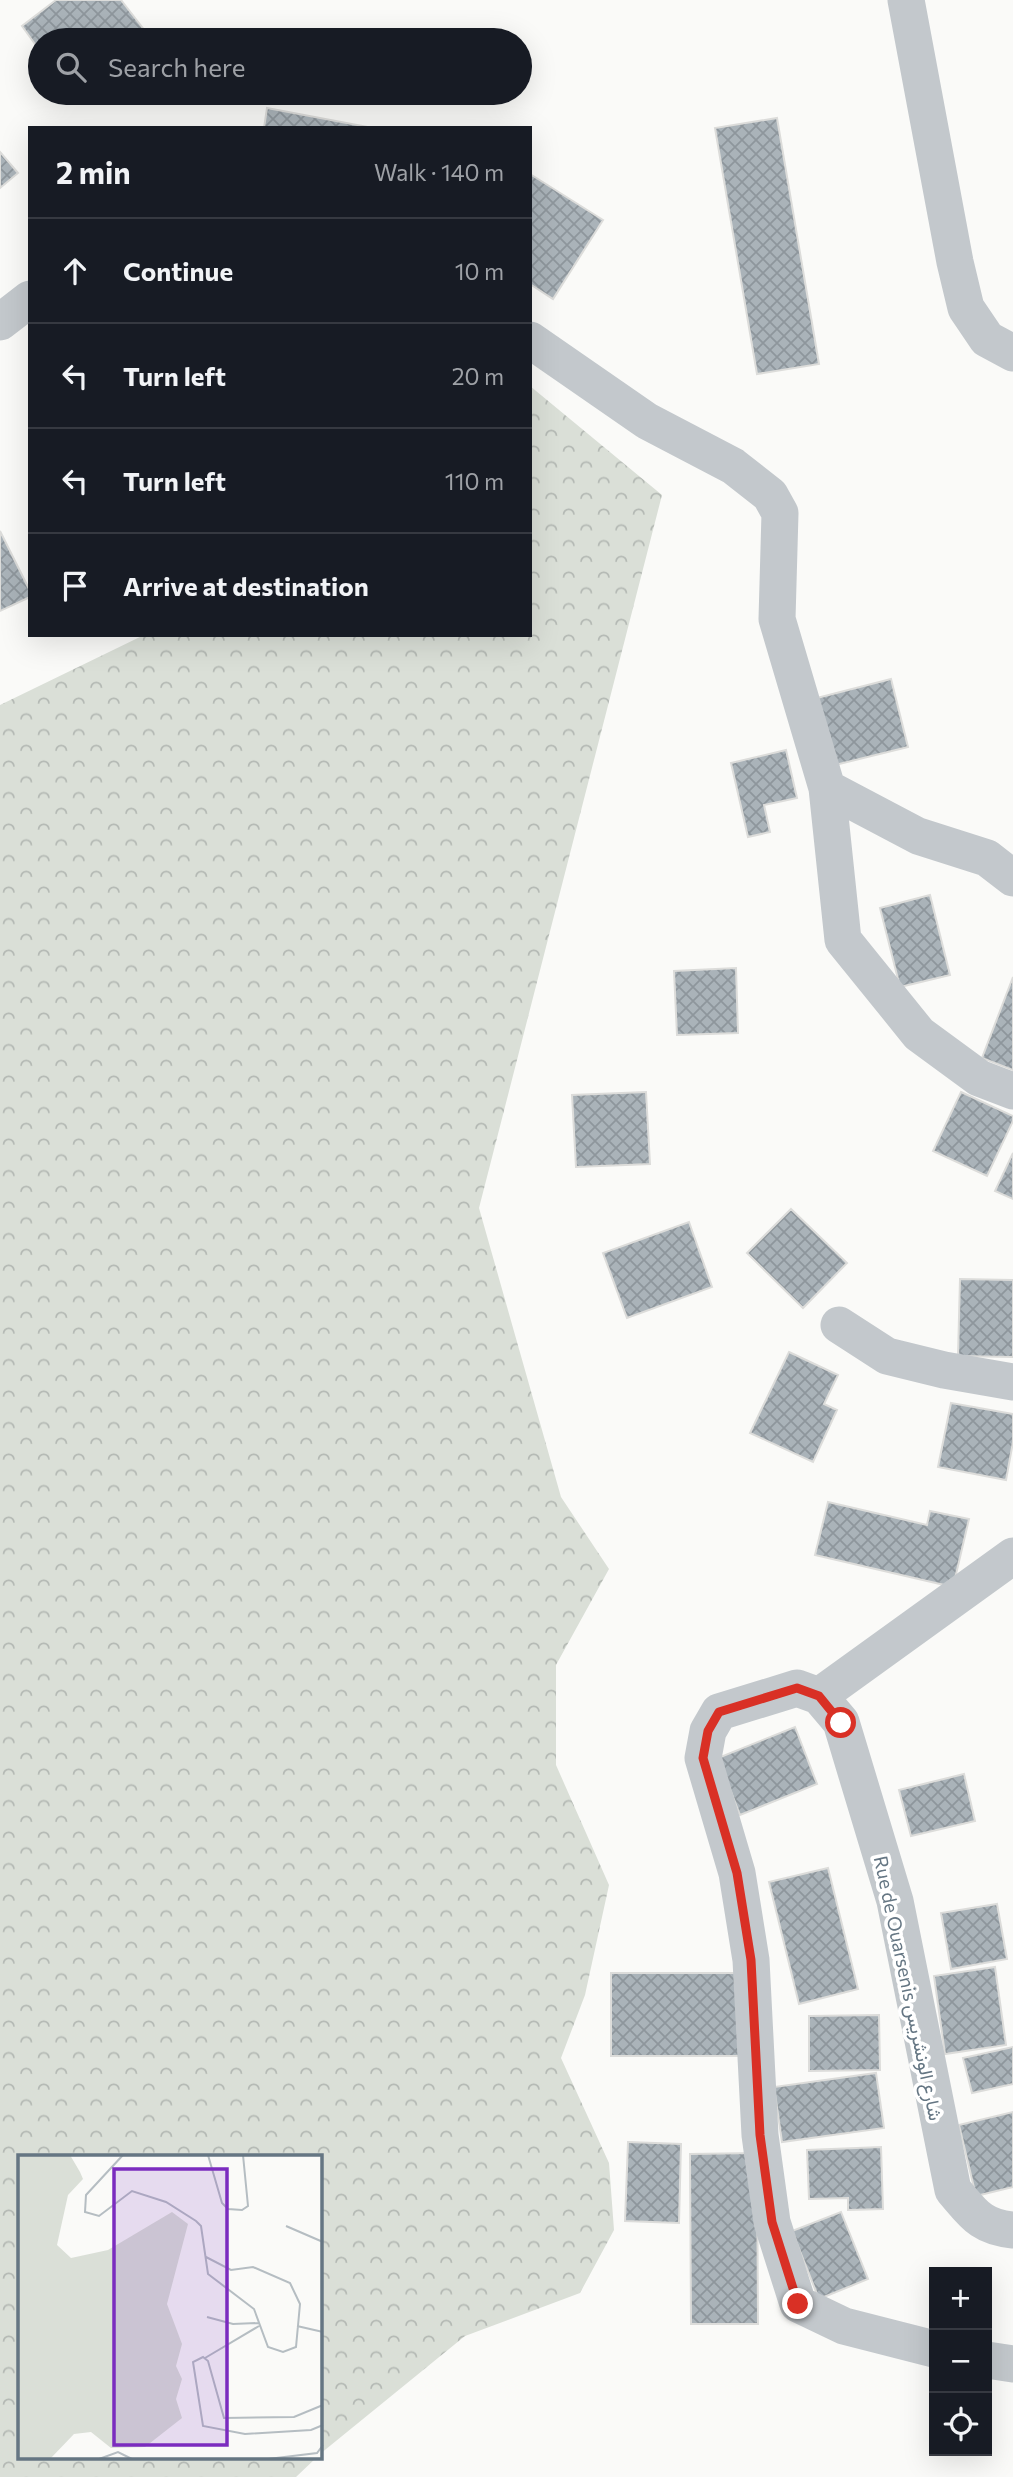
<!DOCTYPE html>
<html lang="en">
<head>
<meta charset="utf-8">
<style>
	body { margin:0; font-family:Commissioner,Vazirmatn,sans-serif; background:#242831; color:#f1f3f6 }
	.controls { position:absolute; right:21px; bottom:21px; display:grid; overflow:hidden; border-radius:0px; box-shadow:0 7px 28px #0002 }
	.controls button { width:63px; height:63px; display:grid; place-items:center; padding:0; border:0; border-bottom:2px solid #363941; background:#171b24; color:#f1f3f6; font:35px sans-serif }
	.stop { position:absolute; width:21px; height:21px; margin:-16px; border:5px solid #d93025; border-radius:50%; background:#fff }
	.stop.end { background:#d93025; border-color:#fff; box-shadow:0 2px 7px #0008 }
	.list { margin:0; padding:0; list-style:none }
	h2 { display:flex; justify-content:space-between; align-items:center; height:91px; margin:0; padding:0 28px; font-size:30px }
	h2 small { font-size:23px; font-weight:400; color:#9ea1a6 }
	.list li { display:grid; grid-template-columns:46px 1fr auto; gap:21px; align-items:center; box-sizing:border-box; height:105px; padding:0 28px; border-top:2px solid #363941 }
	.list b { display:block; font-size:26px; white-space:nowrap }
	.list em { font-size:23px; font-style:normal; color:#9ea1a6 }
	.icon { flex:none; width:38px; height:38px; fill:none; stroke:currentColor; stroke-width:2; stroke-linecap:round; stroke-linejoin:round }
	.map { position:relative; flex:none; width:1013px; height:2477px; overflow:hidden }
	.search { position:absolute; background:#171b24; box-shadow:0 7px 28px #0002; left:28px; top:28px; width:504px; height:77px; display:flex; align-items:center; gap:18px; box-sizing:border-box; padding:0 24px; border-radius:38px; color:#9ea1a6; font-size:26px }
	.panel { position:absolute; background:#171b24; box-shadow:0 7px 28px #0002; left:28px; top:126px; width:504px; height:511px; border-radius:0px }
	.map>svg:first-child { display:block }
	.forest { fill:url(#forest-crowns) }
	.building { fill:url(#building-cross-hatch); stroke:#dcdcda; stroke-width:2 }
	.lines { fill:none; stroke-linecap:round; stroke-linejoin:round }
	.minor { stroke:#c3c8cc; stroke-width:37 }
	.route { stroke:#d93025; stroke-width:9 }
	.labels { text-anchor:middle; dominant-baseline:central; stroke-width:7; stroke-linejoin:round; paint-order:stroke }
	.street-label { font-size:19px; fill:#657683; stroke:#fff }
	.inset-road { fill:none; stroke:#b5bdc2; stroke-width:2 }
	.view { fill:#7b2cbf; fill-opacity:0.15; stroke:#7b2cbf; stroke-width:3.5 }
	.inset-edge { fill:none; stroke:#657683; stroke-width:3.5 }
</style>
</head>
<body>
<div class="map">
<svg width="1013" height="2477" viewBox="0 0 1013 2477">
	<defs>
		<pattern id="forest-crowns" width="20" height="18" patternUnits="userSpaceOnUse" patternTransform="scale(1.75)"><rect width="20" height="18" fill="#dadfd7"/><path d="M2 6a3 3 0 1 1 6 0M12 15a3 3 0 1 1 6 0" fill="none" stroke="#b4b9b4"/></pattern>
		<pattern id="building-cross-hatch" width="8" height="8" patternUnits="userSpaceOnUse" patternTransform="scale(1.75)"><rect width="8" height="8" fill="#aab3b9"/><path d="M0 0l8 8M0 8l8-8" fill="none" stroke="#8e969c"/></pattern>
	</defs>
	<rect width="100%" height="100%" fill="#fafaf8"/>
	<path class="forest" d="M530,386L662,495L479,1208L561,1497L609,1569L556,1665V1765L609,1885L585,1995L561,2058L609,2163L614,2230L580,2293L465,2336L320,2454V2157H19V2458H316L296,2477H0V705L144,635H530Z"/>
	<path class="building" d="M56,0H121L152,40H40V51L22,26Z
		M267,108L368,127V128H264Z
		M777,118L819,364L757,374L715,128Z
		M0,152L18,173L0,188Z
		M530,174L603,220L553,299L530,284Z
		M0,531L30,591V597L0,611Z
		M891,679L908,747L835,765L817,698Z
		M786,750L797,798L764,805L770,832L748,837L731,763Z
		M930,895L950,975L900,987L880,908Z
		M736,968L738,1033L677,1035L674,971Z
		M1013,977V1070L982,1058Z
		M646,1092L650,1164L576,1167L572,1095Z
		M961,1092L1013,1116V1121L987,1176L933,1151Z
		M1013,1153V1199L995,1191Z
		M791,1209L847,1263L803,1308L747,1253Z
		M689,1222L712,1287L627,1318L603,1253Z
		M960,1279L1013,1280V1357L958,1356Z
		M789,1352L838,1375L824,1404L837,1410L813,1462L750,1433Z
		M951,1403L1013,1414V1442L1006,1480L938,1467Z
		M828,1502L927,1525L930,1511L969,1519L953,1587L815,1555Z
		M795,1727L817,1784L740,1815L718,1758Z
		M964,1774L975,1821L911,1836L899,1790Z
		M828,1868L858,1989L799,2004L769,1882Z
		M997,1904L1007,1959L951,1969L941,1913Z
		M995,1967L1006,2045L945,2054L934,1976Z
		M611,1973H740V2056H611Z
		M879,2015L880,2070L809,2071V2016Z
		M1013,2047V2084L972,2093L963,2058Z
		M876,2073L884,2128L782,2142L774,2087Z
		M1013,2112V2187L976,2196L959,2125Z
		M628,2142L681,2144L679,2223L625,2221Z
		M881,2147L883,2209L848,2210V2198L809,2199L807,2150Z
		M757,2153L758,2324H691L690,2154Z
		M841,2212L868,2279L819,2299L792,2231Z"/>
	<g class="lines">
		<path class="minor" d="M906,0L955,262L966,308L987,339L1013,353
			M0,322L30,299
			M530,340L647,421L733,466L770,495L780,513L777,619L827,788L843,940L919,1034L979,1078L1013,1091
			M827,788L918,836L987,858L1013,878
			M839,1325L887,1356L944,1370L1013,1382
			M819,1696L1013,1556
			M934,2349L844,2326L798,2304L772,2222L760,2135L751,1960L737,1873L703,1758L708,1731L719,1712L797,1688L819,1696L841,1722L895,1901L953,2190C973,2213 980,2227 1013,2230
			M987,2360L1013,2364"/>
	</g>
	<g class="lines">
		<path class="route" d="M798,2304L772,2222L760,2135L751,1960L737,1873L703,1758L708,1731L719,1712L797,1688L819,1696L841,1723"/>
	</g>
	<g class="labels">
		<g class="street-label">
			<text transform="translate(909 1988) rotate(78)">Rue de Ouarsenis شارع الونشريس</text>
		</g>
	</g>
	<g transform="translate(18 2155)">
		<rect width="304" height="304" fill="#fafaf8"/>
		<path d="M0,0H52L62,17L65,24L50,40L39,90L53,103L90,95L154,57L170,69L149,149L164,189L158,211L164,224L158,244L164,263L127,292L93,293L73,277L56,279L32,304H0Z" fill="#dadfd7"/>
		<path class="inset-road" d="M105,0L68,40L67,57L81,61L114,36L148,47L178,66L183,71L190,119L236,154L250,192L265,197L278,192L282,149L272,128L235,112L213,115L188,102M190,0L204,48L210,54L224,55L230,51L225,0M268,71L305,87M189,162L215,169L241,168M279,171L305,177M187,203L241,171M305,250L276,262L206,263L190,206L185,202L175,207L185,271L227,279L293,275L305,270M81,304L100,297L114,304M250,304L299,298L305,290"/>
		<path class="view" d="M96,14H209V290H96Z"/>
		<rect width="304" height="304" class="inset-edge"/>
	</g>
</svg>
<div class="controls">
<button>+</button>
<button>−</button>
<button><svg class="icon" aria-label="locate" viewBox="0 0 24 24"><circle cx="12" cy="12" r="6"/><path d="M12 2v4M12 18v4M2 12h4M18 12h4"/></svg></button>
</div>
<div class="stop" style="left:841px;top:1723px"></div>
<div class="stop end" style="left:798px;top:2304px"></div>
<div class="search"><svg class="icon" aria-label="search" viewBox="0 0 24 24"><circle cx="10" cy="10" r="6"/><path d="M15 15l6 6"/></svg>Search here</div>
<section class="panel">
<h2>2 min<small>Walk · 140 m</small></h2>
<ul class="list">
<li><svg class="icon" aria-label="ahead" viewBox="0 0 24 24"><path d="M12 20V5M6 11l6-6 6 6"/></svg><div><b>Continue</b></div><em>10 m</em></li>
<li><svg class="icon" aria-label="left" viewBox="0 0 24 24"><path d="M17 20v-9H6M10 6l-5 5 5 5"/></svg><div><b>Turn left</b></div><em>20 m</em></li>
<li><svg class="icon" aria-label="left" viewBox="0 0 24 24"><path d="M17 20v-9H6M10 6l-5 5 5 5"/></svg><div><b>Turn left</b></div><em>110 m</em></li>
<li><svg class="icon" aria-label="arrive" viewBox="0 0 24 24"><path d="M6 21V4h12l-3 4 3 4H6"/></svg><div><b>Arrive at destination</b></div></li>
</ul>
</section>
</div>
</body>
</html>
